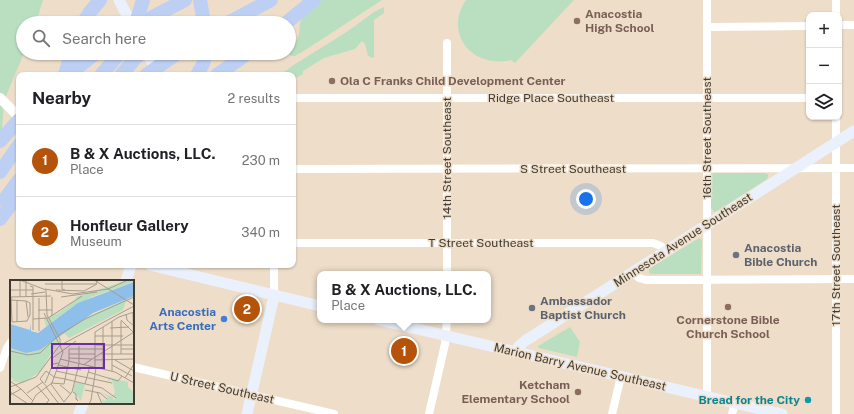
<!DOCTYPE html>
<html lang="en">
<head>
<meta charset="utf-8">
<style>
	body { margin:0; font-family:"Public Sans",sans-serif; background:#f6f6f6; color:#202124 }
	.controls { position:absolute; right:12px; top:12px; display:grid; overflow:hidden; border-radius:8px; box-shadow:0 1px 3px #0004 }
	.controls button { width:36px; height:36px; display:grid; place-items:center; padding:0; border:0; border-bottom:1px solid #e0e0e0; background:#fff; color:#202124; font:20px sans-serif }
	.you { position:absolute; left:586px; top:199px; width:14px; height:14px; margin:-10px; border:3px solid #fff; border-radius:50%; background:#1a73e8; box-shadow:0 0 0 6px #1a73e833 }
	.badge { display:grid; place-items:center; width:26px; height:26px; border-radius:50%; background:#b45309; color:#fff; font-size:13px; font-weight:700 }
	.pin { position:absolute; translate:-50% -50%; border:2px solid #fff; box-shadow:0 1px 4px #0006 }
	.popup { position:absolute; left:317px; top:271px; width:174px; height:52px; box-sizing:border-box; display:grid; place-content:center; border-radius:8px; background:#fff; filter:drop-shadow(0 1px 3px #0005); font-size:13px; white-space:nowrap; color:#757577 }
	.popup b { font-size:15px; color:#202124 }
	.popup::after { content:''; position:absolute; left:50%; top:100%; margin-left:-8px; border:8px solid transparent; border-top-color:#fff }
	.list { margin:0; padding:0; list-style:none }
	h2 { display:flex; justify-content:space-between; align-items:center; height:52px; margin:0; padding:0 16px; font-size:17px }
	h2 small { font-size:13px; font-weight:400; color:#757577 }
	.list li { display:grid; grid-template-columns:26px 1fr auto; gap:12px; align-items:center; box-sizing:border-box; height:72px; padding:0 16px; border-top:1px solid #e0e0e0 }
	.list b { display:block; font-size:15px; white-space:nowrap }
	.list p { margin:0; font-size:13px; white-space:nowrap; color:#757577 }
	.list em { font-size:13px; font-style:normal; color:#757577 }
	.icon { flex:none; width:22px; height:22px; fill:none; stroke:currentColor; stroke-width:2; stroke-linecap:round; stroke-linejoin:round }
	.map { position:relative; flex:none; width:854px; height:414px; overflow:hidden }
	.search { position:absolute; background:#fff; box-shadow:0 1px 3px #0004; left:16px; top:16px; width:280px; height:44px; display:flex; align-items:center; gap:10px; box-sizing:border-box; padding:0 14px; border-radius:22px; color:#757577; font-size:15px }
	.panel { position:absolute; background:#fff; box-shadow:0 1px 3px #0004; left:16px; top:72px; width:280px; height:196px; border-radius:8px }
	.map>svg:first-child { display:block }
	.green { fill:#badfc0 }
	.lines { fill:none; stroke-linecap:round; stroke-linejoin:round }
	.minor { stroke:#fff; stroke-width:8 }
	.tertiary { stroke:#fff; stroke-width:10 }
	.secondary { stroke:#ebf1fc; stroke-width:11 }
	.motorway { stroke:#bdd0f4; stroke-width:14 }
	.education-dot { fill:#8d6e63; stroke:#eedec9; stroke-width:1.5 }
	.worship-dot { fill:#6b7280; stroke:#eedec9; stroke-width:1.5 }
	.shop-dot { fill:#3f7fe0; stroke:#eedec9; stroke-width:1.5 }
	.culture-dot { fill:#0f9aa8; stroke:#eedec9; stroke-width:1.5 }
	.labels { text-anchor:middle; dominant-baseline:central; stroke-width:3; stroke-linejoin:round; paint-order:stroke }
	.education-label { font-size:12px; font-weight:bold; fill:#785e54; stroke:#eedec9; text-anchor:start }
	.street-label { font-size:12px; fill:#403a32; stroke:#eedec9 }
	.worship-label { font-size:12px; font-weight:bold; fill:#5b616d; stroke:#eedec9; text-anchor:start }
	.shop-label { font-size:12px; font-weight:bold; fill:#366cbe; stroke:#eedec9; text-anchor:end }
	.culture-label { font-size:12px; font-weight:bold; fill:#0d838f; stroke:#eedec9; text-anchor:end }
	.inset-road { fill:none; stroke:#a89c8d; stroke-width:1 }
	.view { fill:#6b2fa5; fill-opacity:0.15; stroke:#6b2fa5; stroke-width:2 }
	.inset-edge { fill:none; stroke:#403a32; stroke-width:2 }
</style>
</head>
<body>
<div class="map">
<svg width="854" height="414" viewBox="0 0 854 414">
	<rect width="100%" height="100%" fill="#eedec9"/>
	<path class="green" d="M0,0H43L36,23H23V53H24L4,101L2,131L0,133Z
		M322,0H382L307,49L295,56H291L288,53L290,47L296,41L299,35L300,23L302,18Z
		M466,0H574L515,63L511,60C473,69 443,34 466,0Z
		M384,7V13L374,20V57L373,58L368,56L365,44L362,41L355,49L324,58L303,71V74L296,78H293V75H284V72L292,66L348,31L374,12Z
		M714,173H765L768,174V177L767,179L717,211L714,212L711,208V177L712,174Z
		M699,238L702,240L701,274H651L649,273V269Z
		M570,327L580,342L577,357L539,348L538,346Z"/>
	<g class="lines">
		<path class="minor" d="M836,0V15
			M839,25H854
			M707,27L809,26
			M447,43V274
			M293,98H809
			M293,169L854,168
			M293,243H653L661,246L666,251
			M274,265V296
			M633,273L639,278L646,280L854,279
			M133,367L334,414
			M0,368L7,348L11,342
			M707,397V0
			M429,414L445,344L447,320
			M612,414L621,376
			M732,414L735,403
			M836,414V117"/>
		<path class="tertiary" d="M0,98L19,117"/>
		<path class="secondary" d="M119,0L131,23
			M147,53L159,75
			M150,265L320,306
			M126,281L131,265
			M379,320L782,414
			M516,352L519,346L525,341L854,131
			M79,414L83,403
			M247,414L274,296"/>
		<path class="motorway" d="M200,0L204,23
			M83,23L90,12L100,0
			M136,23L143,0
			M141,23L185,0
			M228,23L271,0
			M286,23L314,0
			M65,75L71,53
			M68,75L96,53
			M101,75L120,53
			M121,75L140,53
			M146,75L178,53
			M197,75L203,64L206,53
			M217,75L248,53
			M0,141L19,120
			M0,172L19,145
			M4,200L19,180
			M0,219L19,194"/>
	</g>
	<g class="education-dot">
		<circle cx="577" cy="21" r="4"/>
		<circle cx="332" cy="81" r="4"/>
		<circle cx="728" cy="307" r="4"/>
		<circle cx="578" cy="392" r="4"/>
	</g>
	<g class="worship-dot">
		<circle cx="736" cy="255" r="4"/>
		<circle cx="532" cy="308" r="4"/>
	</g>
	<circle class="shop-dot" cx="224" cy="319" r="4"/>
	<circle class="culture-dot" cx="808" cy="400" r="4"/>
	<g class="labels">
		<g class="education-label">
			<text x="585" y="14">Anacostia<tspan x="585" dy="14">High School</tspan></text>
			<text x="340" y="81">Ola C Franks Child Development Center</text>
			<text x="728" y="320" text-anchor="middle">Cornerstone Bible<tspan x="728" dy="14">Church School</tspan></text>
			<text x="570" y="385" text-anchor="end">Ketcham<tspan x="570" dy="14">Elementary School</tspan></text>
		</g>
		<g class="street-label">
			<text x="551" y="98">Ridge Place Southeast</text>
			<text transform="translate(707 138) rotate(-90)">16th Street Southeast</text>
			<text transform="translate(447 158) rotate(-90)">14th Street Southeast</text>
			<text x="573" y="169">S Street Southeast</text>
			<text transform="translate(683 240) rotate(-33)">Minnesota Avenue Southeast</text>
			<text x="481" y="243">T Street Southeast</text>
			<text transform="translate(836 265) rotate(-90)">17th Street Southeast</text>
			<text transform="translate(580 367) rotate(13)">Marion Barry Avenue Southeast</text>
			<text transform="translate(222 388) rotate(13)">U Street Southeast</text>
		</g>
		<g class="worship-label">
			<text x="744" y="248">Anacostia<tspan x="744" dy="14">Bible Church</tspan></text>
			<text x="540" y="301">Ambassador<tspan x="540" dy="14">Baptist Church</tspan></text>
		</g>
		<g class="shop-label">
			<text x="216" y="312">Anacostia<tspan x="216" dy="14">Arts Center</tspan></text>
		</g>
		<g class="culture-label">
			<text x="800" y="400">Bread for the City</text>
		</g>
	</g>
	<g transform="translate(10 280)">
		<rect width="124" height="124" fill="#eedec9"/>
		<path d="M118,0L124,2L81,17L36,47L34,39L48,33L66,20V17ZM114,20L116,21L113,30L59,58L54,53L51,55L31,91L13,103L2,101L4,99L0,98V68L16,73L30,70L73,39ZM98,97L118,102V107L124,112V124H93L92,119L95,121L98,117L91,112V109V112L103,117V120L106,118L103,116L105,112L102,100L100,99L99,102ZM65,102L75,104L71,121L63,111Z" fill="#badfc0"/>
		<path d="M124,2V16L83,33L30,70L16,73L0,68V44L20,50L21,43V51L28,53L68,23Z" fill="#8ebeea"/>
		<path class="inset-road" d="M10,0L36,10L37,35L50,59V66M52,0V9L55,10M84,0L124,25M10,1V17M35,4H86L88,0M20,6L23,7V50M35,9L63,14L98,9M98,9L118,0M0,10H23M46,10L74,11L87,4M21,14L35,12M0,17L41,16M1,17L2,42L17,41L20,35M16,17V1M42,17V36M51,17L87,12M1,20L16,21M7,21V42M16,21L18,37M16,21L20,23V35M28,30H42M123,33L124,81M116,34L117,40L124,46M23,39L38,38L72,16M111,40L123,52M111,41V74M100,48L119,47M29,51V18M85,56H113M85,65H124M111,69H124M0,71L18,75L30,73L49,55L75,39L124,17M59,74H85M91,74H124M59,78L82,79M41,79L66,61M50,79L105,92L124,103M84,80L124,79M105,80L124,91M59,81V69H93M48,85L71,90M73,85L124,52M102,85L122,96M85,87V52L109,37L124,32M93,89V47M46,91L102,103M102,91V41M78,92L108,101L112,96M44,97L55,99L59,81M115,98L124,84M0,101L11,109M35,103L43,84L49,83M41,103L54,104L55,99L92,108L106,118M41,104L54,122L62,112L69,84V66M75,104L80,86M50,105L61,114M27,106L39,120L36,124M0,107L26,97L49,66L124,26M36,107L49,124M37,107L30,99L36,91L44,97M75,110L90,113L97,119M0,112L18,124M63,112L66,114V119L68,121L66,118M87,112L92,124M17,113L33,102M0,115L11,109L23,121M21,124L26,115L42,103L53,72L34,33M79,124L81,120L86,88"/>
		<path class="view" d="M42,64H94V88H42Z"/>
		<rect width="124" height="124" class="inset-edge"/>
	</g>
</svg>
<div class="controls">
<button>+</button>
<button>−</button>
<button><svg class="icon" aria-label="layers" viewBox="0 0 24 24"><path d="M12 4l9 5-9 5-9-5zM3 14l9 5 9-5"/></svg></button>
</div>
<div class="you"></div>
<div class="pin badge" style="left:404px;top:351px">1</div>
<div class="popup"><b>B &amp; X Auctions, LLC.</b>Place</div>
<div class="pin badge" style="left:247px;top:309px">2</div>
<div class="search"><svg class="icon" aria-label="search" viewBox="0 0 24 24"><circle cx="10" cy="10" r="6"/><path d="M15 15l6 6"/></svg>Search here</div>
<section class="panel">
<h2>Nearby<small>2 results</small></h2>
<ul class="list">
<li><span class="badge">1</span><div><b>B &amp; X Auctions, LLC.</b><p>Place</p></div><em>230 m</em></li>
<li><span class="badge">2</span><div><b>Honfleur Gallery</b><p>Museum</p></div><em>340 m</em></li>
</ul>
</section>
</div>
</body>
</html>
